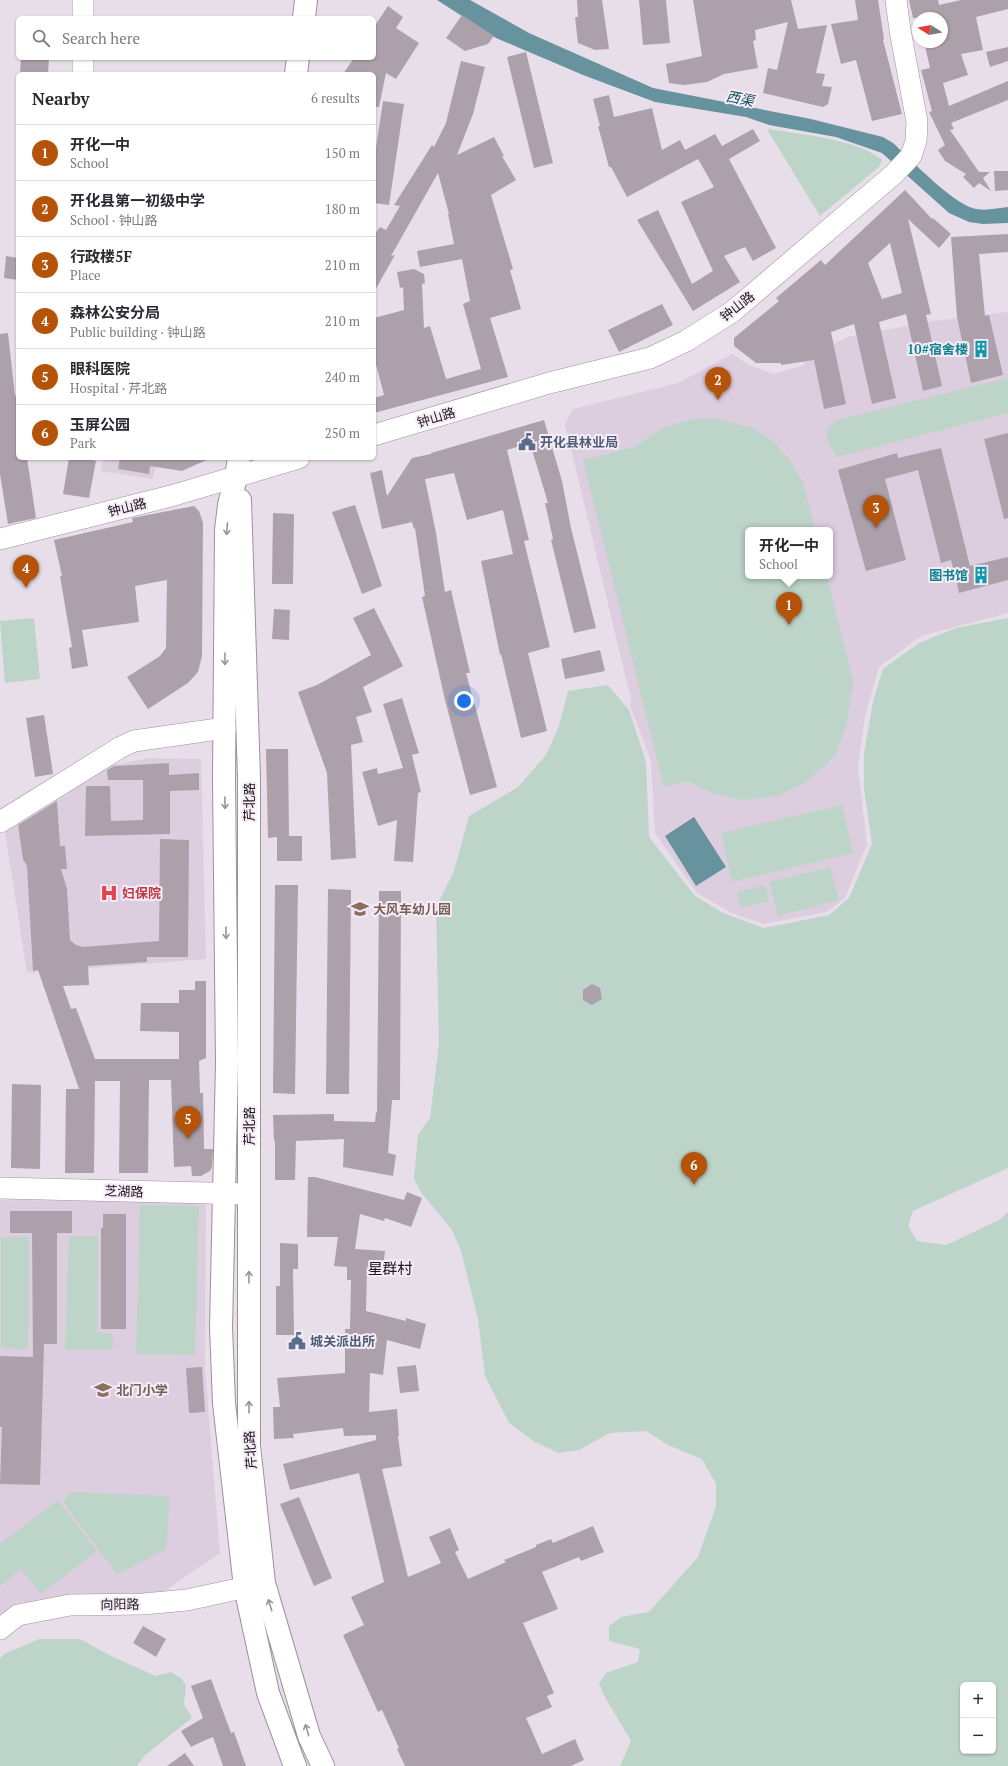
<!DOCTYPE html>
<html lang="en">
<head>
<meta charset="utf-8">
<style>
	body { margin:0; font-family:"PT Serif","Noto Sans SC",serif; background:#f7f7f7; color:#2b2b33 }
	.controls { position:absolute; right:12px; bottom:12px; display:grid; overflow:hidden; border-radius:6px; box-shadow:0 1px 3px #0004 }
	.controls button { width:36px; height:36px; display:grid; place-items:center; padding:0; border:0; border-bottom:1px solid #e1e1e2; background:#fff; color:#2b2b33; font:20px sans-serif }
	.compass { position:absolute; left:912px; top:12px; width:36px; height:36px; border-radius:50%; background:#fff; box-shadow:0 1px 3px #0004; rotate:281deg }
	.you { position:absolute; left:464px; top:701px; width:14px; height:14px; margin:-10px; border:3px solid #fff; border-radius:50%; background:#1a73e8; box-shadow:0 0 0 6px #1a73e833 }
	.badge { display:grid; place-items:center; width:26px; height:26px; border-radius:50%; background:#b45309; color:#fff; font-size:13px; font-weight:700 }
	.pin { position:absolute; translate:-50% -33px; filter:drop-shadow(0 1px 2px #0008) }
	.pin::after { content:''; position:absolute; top:21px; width:14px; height:12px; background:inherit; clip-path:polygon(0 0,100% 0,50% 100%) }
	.popup { position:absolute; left:745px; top:527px; width:88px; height:52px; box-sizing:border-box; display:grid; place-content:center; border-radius:6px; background:#fff; filter:drop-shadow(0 1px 3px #0005); font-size:13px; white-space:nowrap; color:#7c7c81 }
	.popup b { font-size:15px; color:#2b2b33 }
	.popup::after { content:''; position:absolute; left:50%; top:100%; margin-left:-8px; border:8px solid transparent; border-top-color:#fff }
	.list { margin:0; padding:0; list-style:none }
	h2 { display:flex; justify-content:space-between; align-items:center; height:52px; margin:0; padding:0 16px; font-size:17px }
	h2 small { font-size:13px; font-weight:400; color:#7c7c81 }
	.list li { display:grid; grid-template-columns:26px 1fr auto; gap:12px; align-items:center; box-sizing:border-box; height:56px; padding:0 16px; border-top:1px solid #e1e1e2 }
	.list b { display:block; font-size:15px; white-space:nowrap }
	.list p { margin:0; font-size:13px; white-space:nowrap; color:#7c7c81 }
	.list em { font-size:13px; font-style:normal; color:#7c7c81 }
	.icon { flex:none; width:22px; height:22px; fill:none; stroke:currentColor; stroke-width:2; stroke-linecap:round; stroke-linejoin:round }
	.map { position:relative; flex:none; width:1008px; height:1766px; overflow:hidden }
	.search { position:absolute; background:#fff; box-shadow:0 1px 3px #0004; left:16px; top:16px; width:360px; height:44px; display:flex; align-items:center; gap:10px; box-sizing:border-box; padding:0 14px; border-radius:6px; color:#7c7c81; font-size:15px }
	.panel { position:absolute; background:#fff; box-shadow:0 1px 3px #0004; left:16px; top:72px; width:360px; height:388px; border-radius:6px }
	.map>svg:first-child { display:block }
	.built { fill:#ddcedf; fill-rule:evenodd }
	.green { fill:#bdd4c8; fill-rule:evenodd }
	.water { fill:#67939e }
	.building { fill:#aca1ab; fill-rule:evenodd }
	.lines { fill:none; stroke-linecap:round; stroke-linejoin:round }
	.minor-casing { stroke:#9b929c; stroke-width:22 }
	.major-casing { stroke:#9b929c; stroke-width:24 }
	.minor { stroke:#fff; stroke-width:21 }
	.major { stroke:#fff; stroke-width:22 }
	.oneway { stroke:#989698 }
	.labels { text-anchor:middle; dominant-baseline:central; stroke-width:4; stroke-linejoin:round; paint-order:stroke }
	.street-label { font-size:13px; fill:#1a161a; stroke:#f6ecf7 }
	.culture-label { font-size:13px; font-weight:bold; fill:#0d838f; stroke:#f6ecf7; text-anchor:end }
	.service-label { font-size:13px; font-weight:bold; fill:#4e5e75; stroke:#f6ecf7; text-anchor:start }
	.health-label { font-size:13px; font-weight:bold; fill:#be3a42; stroke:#f6ecf7; text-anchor:start }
	.education-label { font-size:13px; font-weight:bold; fill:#785e54; stroke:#f6ecf7; text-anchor:start }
	.water-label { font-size:14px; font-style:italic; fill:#0e4e5b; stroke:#f6ecf7 }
	.quarter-label { font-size:15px; fill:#1a161a; stroke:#f6ecf7 }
</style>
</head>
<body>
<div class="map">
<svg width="1008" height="1766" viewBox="0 0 1008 1766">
	<rect width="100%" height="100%" fill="#e8deea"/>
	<path class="built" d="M1008,312V613L921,636L879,667L865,716L858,768L867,844L845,898L827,912L764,924L731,913L696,892L655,833L651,761L630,706L631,700L565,424L573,409L678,383L732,354L749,365L774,374L804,365L806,358L848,337L932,321ZM748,530H830V576H748Z
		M95,458H157L153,479L101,471L103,460Z
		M150,758L201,759L206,959L27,973L4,826L107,766Z
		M0,1200L206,1202L205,1369L220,1553L156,1597L91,1595L18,1603L0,1615Z"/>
	<path class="green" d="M769,129C799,134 861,140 882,160L879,167L820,216L768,131Z
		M1008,378V413L837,457L828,442L827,429L837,420Z
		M712,418L753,428L773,441L791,462L803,482L815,530H748V576H827L853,682L847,723L835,756L806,782L778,796L741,800L711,793L688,781L664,787L583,460L634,447L662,428L693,419Z
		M34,618L40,679L5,683L0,621Z
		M1008,618V1168L913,1211L908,1226L917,1241L946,1245L999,1220L1008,1212V1766H620L631,1741L606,1699L599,1684L606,1673L638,1662L640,1649L609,1641V1626L621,1617L649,1612L698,1557L716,1506V1484L702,1459L668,1445L646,1431L610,1433L579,1450L559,1453L535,1442L509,1423L485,1376L478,1319L461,1251L452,1230L421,1192L414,1179L418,1135L430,1118L439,1044L436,907L454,871L469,816L518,787L546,755L559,726L568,691L608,685L629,710L646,762L649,837L695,896L723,913L764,928L829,915L849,898L872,844L864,789V753L873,702L883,669L919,643L956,628ZM963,1685H993V1751H963Z
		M842,805L853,853L732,882L721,833Z
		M830,867L839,900L778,916L769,882Z
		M765,885L769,901L741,908L737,892Z
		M140,1205L199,1206L195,1355L136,1354Z
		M69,1236H98L97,1332L112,1334L113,1345L112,1350H65Z
		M1,1237H29L28,1349L1,1348Z
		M70,1492L169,1496L167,1549L117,1574L63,1502Z
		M58,1500L97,1551L41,1594L21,1569L0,1586V1544Z
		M39,1639H80L113,1657L156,1676L171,1672L182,1679L186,1686L184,1704L192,1718L145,1755L137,1766H0V1659L4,1654Z"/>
	<path class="water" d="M437,0H470L529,33L653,88L811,119L883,137L893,143C910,159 956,207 977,209C987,211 998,208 1008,207V223L983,224L969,222L949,213L882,153L836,137L769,125L746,117L655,102L583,75L496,38Z
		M694,817L726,867L696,886L665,836Z"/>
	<path class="building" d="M577,0H602L609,49L595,50L578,43L575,17H578Z
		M639,0H666L670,43L643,45Z
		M693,0H791L798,29L827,25L816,73L825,74L822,86L832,87L828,104L823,107L763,93L768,68L777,70L788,22L755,30L756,40L753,41L758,68L724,74L707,82L684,85L669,83L666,64L702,56Z
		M855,0H878L884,39L883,40L902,114L872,121L856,60L841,64L831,24L858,20Z
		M909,0H938L939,5L961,0H1008V9L976,17L983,50L961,54L968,75L943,83L949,106L1008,81V100L951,123L954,129L950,130L979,172H990L983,178L991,191L979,183L974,188L963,177L966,174L945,161L938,150L945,145L929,112L932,111L921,70L930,68L924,42H942V18H913Z
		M388,6L403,17L396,28L419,43L396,79L386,73L379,107H374V74H343L354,58H374V27Z
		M462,15L494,36L488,44L465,51L446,38Z
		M1008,47V61L990,67L986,52Z
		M526,52L553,163L534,168L507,57Z
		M21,58H49L48,74H20Z
		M461,61L485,67L473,114L457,155L494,137L504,156H502L516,180L491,195L513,269L510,270L521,309L490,318L508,377L374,413V398L384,395L374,357V318L404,310L403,287L400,288L397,272L414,269L424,274L425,283L422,284L424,328L430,326L446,379L481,369L463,304L470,301L462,259L420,267L417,251L454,244L448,214H449L438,173L391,256L395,255L374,292V235L380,227L386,230L400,206L394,205L432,145L434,147L446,123Z
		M609,95L614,117L652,108L662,150L680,140L685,150L715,134L722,146L753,129L760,141L729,159L776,248L753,261L745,247L724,256L740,282L693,311L637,220L658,210L692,284L713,271L681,202L714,187L698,159L627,197L611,167H609L598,126H600L593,99Z
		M383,101L404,104L389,205L374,203V161Z
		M994,171H1008V190L995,191Z
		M905,190L932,219L933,218L951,234L939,248L908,219L931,314L926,315L942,386L923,391L906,314L879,322L896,398L872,404L854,324L831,332L846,404L824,409L814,360L781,365V363H756L734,346V338L779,301L776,298L821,260L825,265ZM890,243L902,293L882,299L868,263Z
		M1008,234V252L979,254L985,316L989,315L1003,375L971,383L957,317L951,237Z
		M6,256L18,258V280L4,278Z
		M662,304L673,325L619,352L608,330Z
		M8,333L15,396L17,395L18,402V458H27L36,518L8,524L0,474V334Z
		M544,420L562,481L571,528L596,628L574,633L551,540L553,539L545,503H548L530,443L507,450L529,540L524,541L550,647L528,653L547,731L521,738L501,654L500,655L481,561L513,554L503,510L467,520L454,473L425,479L436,533L445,592L451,590L470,673H466L497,787L470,795L445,700L422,597L425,596L415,528L414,529L412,522L382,529L370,473L382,470L387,496L412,458L431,454V453Z
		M1008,433V518L1004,519L984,439Z
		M941,448L970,566L1008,557V580L959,593L951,560L941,563L918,470L885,479L906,560L866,571L838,470L897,453L898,458Z
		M69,458H83L96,461L89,498L63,494Z
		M120,458H211L182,471L150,466L149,474L118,469Z
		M355,505L382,586L362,594L332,512Z
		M194,506L199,511L203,523L202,656L198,672L188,683L148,709L127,677L160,656L166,648L167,580L135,586L139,622L82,630L88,666L72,669L69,648L72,647L60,576H62L54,540L133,522L132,518Z
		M273,513L294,514L293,584H272Z
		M374,608L403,666L363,687L372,712L356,717L363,742L351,745L356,858L331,860L327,773L298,692L317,685L371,655L353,618Z
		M274,609L290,610L289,640L272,639Z
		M600,650L605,671L565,679L561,659Z
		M402,698L419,753L412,755L421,792L418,793L413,862L394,861L397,820L378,826L362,772L377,768L378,774L403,768L383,704Z
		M44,715L53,774L35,777L26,718Z
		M266,749H288L289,836H302V861H277V837L268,838Z
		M169,763V775L199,773V790L170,791V834L85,836L86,786H110L111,821L143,820V780H108L107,770L114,766Z
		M57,801L60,846H65L67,869H61L67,889L70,940L76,945L83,947L159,941L160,839L189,840L188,957H147V962L88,966L89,985L63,986L71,1009L76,1008L95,1059H179V1032L140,1031L141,1003H179V990H195V981H206V1058L199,1061L200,1093H203L204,1149H213L212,1167L210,1171L201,1176H192L191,1166L174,1167L171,1080H149L148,1173H119L120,1081H95L94,1173H65L66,1089H79L38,970L33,971L27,866L23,859L18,825Z
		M275,885H298L295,1094L273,1093Z
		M328,889L351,890L349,1094H326Z
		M379,891H401L400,1100H392L388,1153L396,1155L393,1176L343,1167L344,1139L296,1141L295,1180H275V1141H274L273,1115L334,1114V1121L375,1122L376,1112L377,1113Z
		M592,984L600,988L602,999L592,1005L583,1000V990Z
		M12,1084L41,1085L40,1169L11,1168Z
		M308,1177H315L404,1200L407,1192L422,1198L411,1227L385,1218L384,1221L360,1214L355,1249L385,1251L383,1268L367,1267L366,1311L406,1321V1318L426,1324L420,1349L387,1340L383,1375L370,1373L369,1412L397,1409L399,1436L398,1437L402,1466L382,1469L408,1577L441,1563L429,1537L450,1528L459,1550L455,1552L468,1579L506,1562L504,1560L536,1547V1545L551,1539L553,1543L593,1526L604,1552L581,1561L579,1557L542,1572L558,1609L523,1623L554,1693L547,1696L552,1707L526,1718L532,1731L542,1754L575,1739L584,1760L571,1766H405L397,1749L399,1748L382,1710L378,1712L343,1635L364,1625L351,1597L384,1582L359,1473L290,1490L283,1464L376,1440V1435L344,1436L343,1428L293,1434L294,1438L274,1439L273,1407H280L277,1378L345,1373V1329H350L351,1280H347V1267L334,1266L338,1237H307Z
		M10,1211H72V1233H57V1344H44L40,1485L0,1484L2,1427H0V1356L33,1357L32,1233H10Z
		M103,1214H126V1329H101V1228H103Z
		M280,1243L298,1244V1269H293L294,1335H276V1286H280Z
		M416,1365L419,1391L400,1393L397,1367Z
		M202,1367L205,1412L189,1413L186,1368Z
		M299,1497L332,1578L314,1586L280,1504Z
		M143,1626L166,1639L156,1657L133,1643Z
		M211,1679L231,1733L234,1732L246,1766H223L213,1737L201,1742L191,1747L181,1731L203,1718L191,1686Z
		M185,1753L194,1766H167Z"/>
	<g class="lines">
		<g class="minor-casing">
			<path id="minor" d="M83,18V0
				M83,74V58
				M374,435L549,383L650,358L686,341L732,312L894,174L911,156L916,141L917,122L900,30L896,0
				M0,539L171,496L299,458
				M0,822L121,747L134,741L225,728
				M0,1188L249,1194
				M0,1629L18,1615L70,1605L143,1604L187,1600L261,1584"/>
		</g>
		<g class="major-casing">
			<path id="major" d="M304,18L306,0
				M296,74L298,58
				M239,458L236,477L229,505L226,530L224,779L227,1063L221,1327L224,1403L245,1587L268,1693L295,1766
				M240,500L249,778V1446L264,1583L309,1736L323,1766"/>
		</g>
		<use href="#minor" class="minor"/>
		<use href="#major" class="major"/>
	</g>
	<defs><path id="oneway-shaft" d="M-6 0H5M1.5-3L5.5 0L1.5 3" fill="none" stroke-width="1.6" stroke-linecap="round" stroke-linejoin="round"/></defs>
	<g class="oneway">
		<use href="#oneway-shaft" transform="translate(227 529) rotate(94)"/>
		<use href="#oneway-shaft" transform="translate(225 659) rotate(90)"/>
		<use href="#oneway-shaft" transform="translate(225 803) rotate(89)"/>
		<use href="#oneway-shaft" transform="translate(226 933) rotate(89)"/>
		<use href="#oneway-shaft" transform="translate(249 1277) rotate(-90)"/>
		<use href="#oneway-shaft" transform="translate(249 1407) rotate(-90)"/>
		<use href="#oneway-shaft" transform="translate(270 1605) rotate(-107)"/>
		<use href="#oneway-shaft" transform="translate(307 1730) rotate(-107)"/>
	</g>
	<defs>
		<g id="building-bare" transform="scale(1.38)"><path d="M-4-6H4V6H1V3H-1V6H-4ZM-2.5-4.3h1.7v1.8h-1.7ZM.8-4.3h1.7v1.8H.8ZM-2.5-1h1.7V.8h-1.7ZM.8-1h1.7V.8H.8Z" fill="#0f9aa8" stroke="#f6ecf7" stroke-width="2.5" paint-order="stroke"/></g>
		<g id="civic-bare" transform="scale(1.38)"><path d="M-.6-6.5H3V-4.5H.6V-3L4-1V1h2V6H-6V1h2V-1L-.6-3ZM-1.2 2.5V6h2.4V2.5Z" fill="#5c6f8a" stroke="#f6ecf7" stroke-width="2.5" paint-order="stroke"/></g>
		<g id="hospital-bare" transform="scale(1.38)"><path d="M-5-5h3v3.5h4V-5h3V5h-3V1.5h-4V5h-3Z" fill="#e0444e" stroke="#f6ecf7" stroke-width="2.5" paint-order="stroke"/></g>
		<g id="school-bare" transform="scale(1.38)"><path d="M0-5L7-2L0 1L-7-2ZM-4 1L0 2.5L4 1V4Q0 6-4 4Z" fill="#8d6e63" stroke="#f6ecf7" stroke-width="2.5" paint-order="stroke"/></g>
	</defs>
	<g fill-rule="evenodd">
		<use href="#building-bare" x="981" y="349"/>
		<use href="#civic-bare" x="527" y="442"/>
		<use href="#building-bare" x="981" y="575"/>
		<use href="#hospital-bare" x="109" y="893"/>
		<use href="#school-bare" x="360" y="909"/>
		<use href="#civic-bare" x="297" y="1341"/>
		<use href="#school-bare" x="103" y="1390"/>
	</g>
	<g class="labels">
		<g class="street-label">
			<text transform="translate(737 306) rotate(-38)">钟山路</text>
			<text transform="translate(436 417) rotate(-17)">钟山路</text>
			<text transform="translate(127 507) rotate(-14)">钟山路</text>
			<text transform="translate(249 802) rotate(-90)">芹北路</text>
			<text transform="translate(249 1126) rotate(-90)">芹北路</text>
			<text transform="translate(124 1191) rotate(2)">芝湖路</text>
			<text transform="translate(250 1450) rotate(-94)">芹北路</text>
			<text transform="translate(120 1604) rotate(-1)">向阳路</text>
		</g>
		<g class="culture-label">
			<text x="968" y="349">10#宿舍楼</text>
			<text x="968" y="575">图书馆</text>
		</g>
		<g class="service-label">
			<text x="540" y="442">开化县林业局</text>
			<text x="310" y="1341">城关派出所</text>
		</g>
		<g class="health-label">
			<text x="122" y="893">妇保院</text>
		</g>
		<g class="education-label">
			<text x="373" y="909">大风车幼儿园</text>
			<text x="116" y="1390">北门小学</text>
		</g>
		<g class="water-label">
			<text transform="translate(740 98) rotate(11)">西渠</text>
		</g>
		<g class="quarter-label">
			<text x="390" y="1268">星群村</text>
		</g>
	</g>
</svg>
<div class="controls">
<button>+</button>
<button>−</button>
</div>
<svg class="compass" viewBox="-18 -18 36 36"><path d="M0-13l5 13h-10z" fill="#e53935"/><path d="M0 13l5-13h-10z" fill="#7c7c81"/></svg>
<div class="you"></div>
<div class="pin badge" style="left:789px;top:625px">1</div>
<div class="popup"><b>开化一中</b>School</div>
<div class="pin badge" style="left:718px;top:400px">2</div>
<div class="pin badge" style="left:876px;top:528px">3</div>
<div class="pin badge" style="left:26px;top:588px">4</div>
<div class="pin badge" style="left:188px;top:1139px">5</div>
<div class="pin badge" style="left:694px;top:1185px">6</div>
<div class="search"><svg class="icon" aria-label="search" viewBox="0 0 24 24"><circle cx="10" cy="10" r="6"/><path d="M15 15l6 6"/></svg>Search here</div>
<section class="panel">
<h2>Nearby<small>6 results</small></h2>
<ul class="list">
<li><span class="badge">1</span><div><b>开化一中</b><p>School</p></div><em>150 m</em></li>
<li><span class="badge">2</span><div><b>开化县第一初级中学</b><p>School · 钟山路</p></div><em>180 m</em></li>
<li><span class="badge">3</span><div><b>行政楼5F</b><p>Place</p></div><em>210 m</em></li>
<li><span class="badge">4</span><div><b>森林公安分局</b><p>Public building · 钟山路</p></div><em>210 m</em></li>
<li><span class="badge">5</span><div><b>眼科医院</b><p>Hospital · 芹北路</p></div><em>240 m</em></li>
<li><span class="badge">6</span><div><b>玉屏公园</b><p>Park</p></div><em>250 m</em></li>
</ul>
</section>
</div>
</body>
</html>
